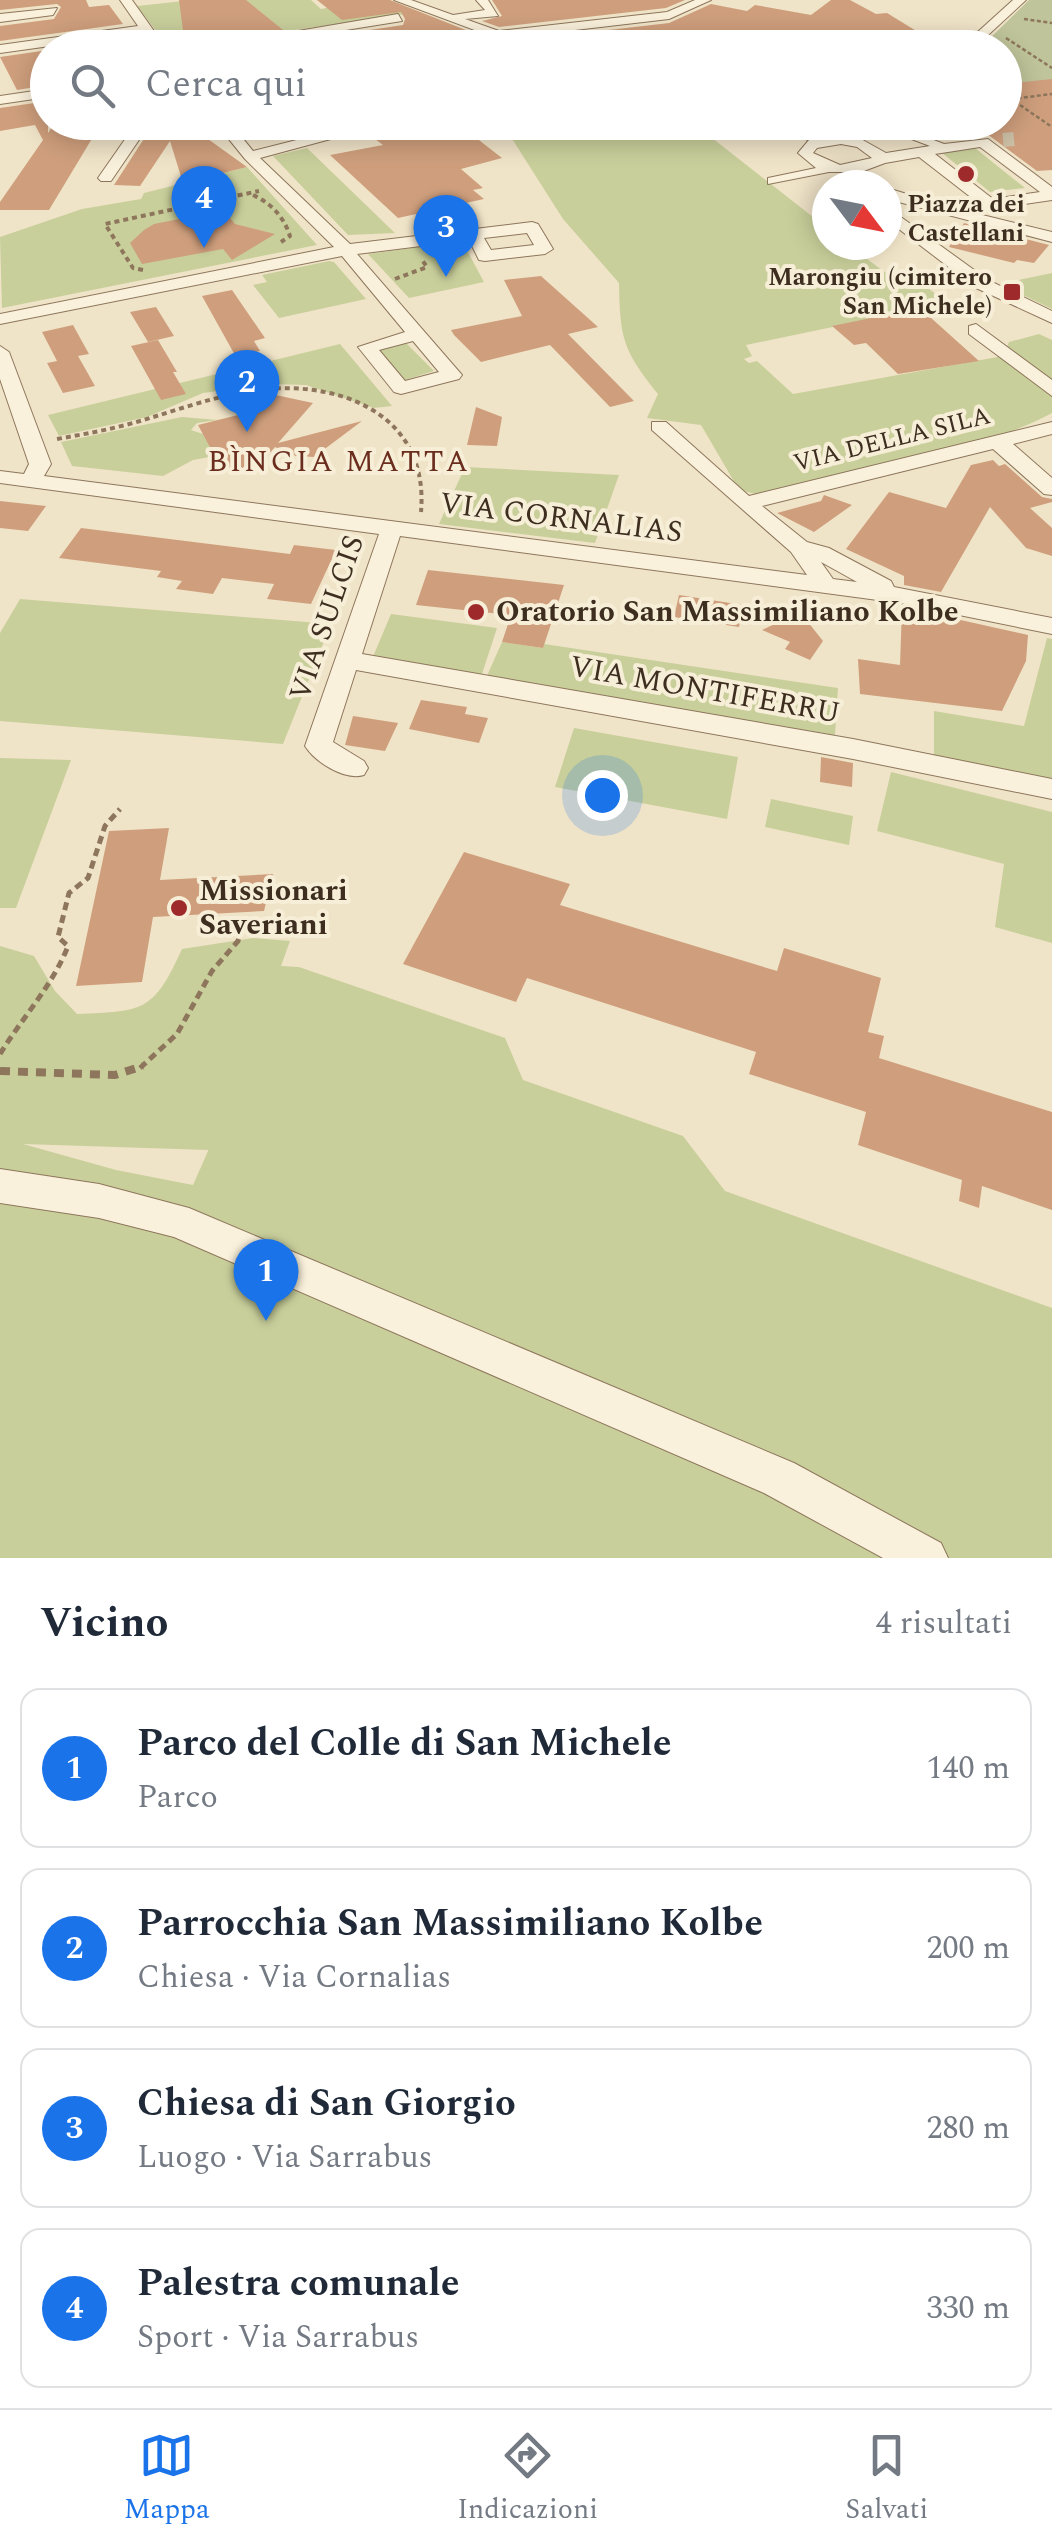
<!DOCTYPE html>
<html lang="it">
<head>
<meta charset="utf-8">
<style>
	body { margin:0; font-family:Spectral,serif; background:#f2f2f3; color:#1f2937 }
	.compass { position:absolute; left:812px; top:170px; width:90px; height:90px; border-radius:50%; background:#fff; box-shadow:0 5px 25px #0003; rotate:122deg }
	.you { position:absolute; left:602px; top:795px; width:35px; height:35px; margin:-25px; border:8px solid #fff; border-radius:50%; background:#1a73e8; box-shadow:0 0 0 15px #1a73e833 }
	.badge { display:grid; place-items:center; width:65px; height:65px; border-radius:50%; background:#1a73e8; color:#fff; font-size:32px; font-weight:700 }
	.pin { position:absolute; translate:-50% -82px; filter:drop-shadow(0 2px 5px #0008) }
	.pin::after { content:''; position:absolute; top:52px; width:35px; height:30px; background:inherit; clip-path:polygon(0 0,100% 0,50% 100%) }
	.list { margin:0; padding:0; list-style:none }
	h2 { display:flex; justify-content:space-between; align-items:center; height:130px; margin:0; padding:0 40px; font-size:42px }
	h2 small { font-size:32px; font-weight:400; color:#747a83 }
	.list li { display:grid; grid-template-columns:65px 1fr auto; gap:30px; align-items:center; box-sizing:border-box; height:160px; margin:0 20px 20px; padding:0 20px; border:2px solid #e0e1e3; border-radius:20px }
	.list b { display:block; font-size:38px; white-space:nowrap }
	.list p { margin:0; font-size:32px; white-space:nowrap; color:#747a83 }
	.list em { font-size:32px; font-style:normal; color:#747a83 }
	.icon { flex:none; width:55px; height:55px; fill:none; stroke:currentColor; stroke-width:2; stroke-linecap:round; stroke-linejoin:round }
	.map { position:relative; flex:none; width:1052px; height:1558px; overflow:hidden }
	.search { position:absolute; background:#fff; box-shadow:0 5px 25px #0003; left:30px; right:30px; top:30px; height:110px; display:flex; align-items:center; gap:25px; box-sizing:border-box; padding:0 35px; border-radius:55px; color:#747a83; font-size:38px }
	.sheet { height:850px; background:#fff }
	nav { display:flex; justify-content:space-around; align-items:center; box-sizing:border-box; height:140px; border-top:2px solid #e0e1e3; background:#fff; font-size:28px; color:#747a83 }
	nav a { display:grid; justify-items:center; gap:5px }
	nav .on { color:#1a73e8 }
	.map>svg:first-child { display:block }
	.green { fill:#c9cf9b; fill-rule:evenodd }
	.cemetery { fill:#bfc49a }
	.building { fill:#cf9f7d }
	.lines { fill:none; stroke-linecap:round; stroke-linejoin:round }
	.minor-tunnel { stroke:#ccc0a6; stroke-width:14; stroke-dasharray:14 6; stroke-linecap:butt }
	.minor-casing { stroke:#8d765c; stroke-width:2 }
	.path-far3 { stroke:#8d765c; stroke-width:2.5; stroke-dasharray:4 2.5; stroke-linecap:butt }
	.path-far2 { stroke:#8d765c; stroke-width:4; stroke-dasharray:5 4; stroke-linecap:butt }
	.path-far1 { stroke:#8d765c; stroke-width:5; stroke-dasharray:8 5; stroke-linecap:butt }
	.path { stroke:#8d765c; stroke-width:8; stroke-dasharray:10 8; stroke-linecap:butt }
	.minor { fill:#faf1dc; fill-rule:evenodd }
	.poi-dot { fill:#9e2a2b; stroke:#f7eed8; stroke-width:4 }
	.labels { text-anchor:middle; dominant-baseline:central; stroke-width:8; stroke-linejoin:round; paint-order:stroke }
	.far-poi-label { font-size:25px; font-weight:bold; fill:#3d2e20; stroke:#f7eed8 }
	.far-street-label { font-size:25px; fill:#3d2e20; stroke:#f7eed8 }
	.far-quarter-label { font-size:30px; letter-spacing:2.5px; fill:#6b2e1e; stroke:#f7eed8 }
	.street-label { font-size:30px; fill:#3d2e20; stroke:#f7eed8 }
	.poi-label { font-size:30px; font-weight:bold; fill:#3d2e20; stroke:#f7eed8; text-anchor:start }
</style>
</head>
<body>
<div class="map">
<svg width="1052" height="1558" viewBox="0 0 1052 1558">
	<rect width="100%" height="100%" fill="#f0e4c8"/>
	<path class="green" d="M193,0H311L321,9L368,0L406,14L169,48L137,6ZM257,9L278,27L203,39L228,14Z
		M502,123H693L827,228V245H848L901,284L918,280L937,295L938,308L925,314L900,313L746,345L752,356L744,359L749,363L757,361L793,394L1003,356L1009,342L1039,334L1052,340V413C975,454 865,470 780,491L756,494L739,490L701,425L647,418L658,394C623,350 620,339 619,283L563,219Z
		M307,148L395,233L348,235L273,156Z
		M975,148L1025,188L990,192L941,152Z
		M247,167L317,245L2,308L0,237L82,209L141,199L144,193Z
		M462,241L484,282L409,298L368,254Z
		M329,261L334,262L366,299L279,318L253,285L267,282L262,275Z
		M1052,273V309L1000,284Z
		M406,343L434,371L405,380L379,350Z
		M340,344L392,406L374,408L306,385L270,384L203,393L147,417L59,436L48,415Z
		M182,417L218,420L197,423L191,430L203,434L215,456L193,460L163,476L72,466L61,442Z
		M465,467L619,475L595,543L439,524Z
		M20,599L331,624L283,744L0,721V633Z
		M391,614L497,628L482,674L372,659Z
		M1047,638L1052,639V794L934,760V711L1024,726Z
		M502,642L543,648L544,644L838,688L835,735L486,678Z
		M574,728L738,757L727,819L555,787Z
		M0,758L71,760L16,908H0Z
		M891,772L1052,812V943L995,927L1004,864L877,831Z
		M771,799L853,816L849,845L765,827Z
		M253,938L290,941L281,966L299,967L505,1038L523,1080L683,1136L725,1191L1052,1308V1558H0V946L34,956L55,991L77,1014C143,1011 153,1013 182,949ZM23,1144L208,1150V1151L193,1185L116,1170Z"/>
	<path class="cemetery" d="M1029,0H1052V147L1005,111L1004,48H980Z"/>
	<path class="building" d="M0,0H86L89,7L109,5L123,24L0,41V26L54,19L61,7L57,4L0,10Z
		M179,0H246L283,30L237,38L236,34L203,40L184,38Z
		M317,0H390L511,48H473L430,32L366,40L356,32L403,25L405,19L401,12L342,20Z
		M492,0H685L666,8L499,27L482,21L502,16Z
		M831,0H850L876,14L887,13L918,32L795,48H511L522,40L669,23L711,4L747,11L755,5L811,15Z
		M48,50V85L17,90L0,57Z
		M1052,79V170L1037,171L971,122H1004V84Z
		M48,101V133L55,122H102L49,210H0V202L43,140L35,125L0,131V108Z
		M457,123L502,158L461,169L483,188L473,190L484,199L398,218L330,155L383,145L375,139Z
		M187,124L247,167L183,183L170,141L140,186L114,185L147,134Z
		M199,215L218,220L230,218L235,224L275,234L232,260L223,249L142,264L130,243L144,230L154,224Z
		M964,223L971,225L1049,245L1034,263L1017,260L1014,263L949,247Z
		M541,276L598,327L568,334L634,401L610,407L550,345L481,362L454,335L451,330L522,316L504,280Z
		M232,290L265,338L254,341L260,351L236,357L202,296Z
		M156,307L174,336L148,342L130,312Z
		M920,308L979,361L898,374L866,343L854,345L832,326Z
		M73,325L89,354L78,356L95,386L63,393L47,363L57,361L42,332Z
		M158,340L177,372H173L186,394L161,400L131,346Z
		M271,394L313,403L278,443L362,421L314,457L296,456L275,447L260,464L237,470L220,466L198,425L254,411Z
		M476,407L502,417L497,446L467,445Z
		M993,460L999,466L1005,464L1042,497L1052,499V502L1030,508L1052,528V556L1026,548L990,507L941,592L904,585V576L846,549L889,492L946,508L971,465Z
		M824,495L852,505L814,532L777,513L821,501Z
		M0,501L46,506L28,531L0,528Z
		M81,528L290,554L294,545L336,550L311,604L267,599L274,584L222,578L213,594L176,589L182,581L157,577L161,571L59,558Z
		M428,570L564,585L543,648L502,642L511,615L416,605Z
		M679,595L743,605L739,627L674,617Z
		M902,607L1028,635L1026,661L1002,711L860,694L858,659L900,665Z
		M800,612L823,641L810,660L785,649L790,642L762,630Z
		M421,700L467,707L465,714L488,718L479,743L409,729Z
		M353,716L398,723L385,751L345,745Z
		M821,757L853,763L852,787L820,782Z
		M169,828L160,880L273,874L264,911L153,917L142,982L76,986L109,831Z
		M464,852L570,884L560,905L777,971L784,948L881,978L868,1032L884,1036L879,1058L1052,1112V1210L982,1186L979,1208L959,1201L962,1180L858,1145L866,1112L749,1074L756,1052L527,978L516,1002L403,964Z"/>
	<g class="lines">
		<path class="minor-tunnel" d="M1003,140L1014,139"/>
		<g class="minor-casing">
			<path id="minor" d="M120,0H132L166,48H153L143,33L0,53V45L138,26Z
				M394,0H411L453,15L485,10L476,0H488L498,16L465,19L499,31L667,12L695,0H711L669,19L515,37L518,40L512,44Z
				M1013,0H1026L974,48H960Z
				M57,8L53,15L0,22V14Z
				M398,14L402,21L233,48H199Z
				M48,89V97L0,104V96Z
				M147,122H183L145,131L111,181H101L98,178L135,125Z
				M215,122H230L234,127L285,122L284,127L240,135L253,151L368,122H394L260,158L350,244L532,222L538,224L553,249L545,254L485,261L479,260L469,240L357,254L462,375L459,379L401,394L394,392L358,347L405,332L342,256L0,324V314L334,247L245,159ZM527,233L534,245L491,250L484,238ZM413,341L439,372L405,381L379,350Z
				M735,122H765L832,137L861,139L886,153L930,146L885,129L887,122L944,144L988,139L1052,187V200L970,212L1052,232V242L887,199V188L953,208L977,202L919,157L885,163L861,172H829L768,184V178L816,168L798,153L809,140ZM841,144L857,147L872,158L840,165L813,153L817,148ZM980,147L1040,192L993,199L935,154Z
				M887,207L988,280L1052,311V323L976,288L887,220Z
				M976,324L1052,380V396L969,334V326Z
				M0,346L9,352L51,464L44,476L807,575L791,552L652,430V422H666L749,496L1052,422V434L1013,444L1052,478V495L1044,494L993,449L762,506L807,542L829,548L891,581L894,587L1052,618V634L900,603L400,536L362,654L853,739L1052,779V799L853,759L356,670L333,742L364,761L368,768L364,775C345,781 315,762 305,746L379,534L0,483V471L24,474L29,464L0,379ZM821,562L857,582L833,579Z
				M0,1169L99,1184L189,1208L794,1463L941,1543L948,1558H883L764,1493L174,1237L99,1218L0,1203Z"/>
		</g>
		<path class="path-far3" d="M1024,19L1052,23
			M1006,38L1052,68
			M1004,94L1052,127
			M1011,99L1052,94"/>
		<path class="path-far2" d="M253,195C271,203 284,217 290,236L281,242
			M143,270L133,268L105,224L259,191
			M395,279L427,267L422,260
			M57,439C85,434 113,429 140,421C181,409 223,393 266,389C348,382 429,419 421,512"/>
		<path class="path-far1" d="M0,1054C22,1018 53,985 68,946L58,937L69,893L88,878L105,826L120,809
			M140,1068L177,1034L212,971L238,941L244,922"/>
		<path class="path" d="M0,1071L115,1075L143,1066"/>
		<use href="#minor" class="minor"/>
	</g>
	<g class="poi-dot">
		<circle cx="966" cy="174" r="10"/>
		<rect x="1002" y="282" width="20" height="20" rx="5"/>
		<circle cx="476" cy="612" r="10"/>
		<circle cx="179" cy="908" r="10"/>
	</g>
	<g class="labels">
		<g class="far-poi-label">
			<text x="966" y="205">Piazza dei<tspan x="966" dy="29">Castellani</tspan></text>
			<text x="992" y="278" text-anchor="end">Marongiu (cimitero<tspan x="992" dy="29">San Michele)</tspan></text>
		</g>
		<g class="far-street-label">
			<text transform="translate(892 440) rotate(-14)">VIA DELLA SILA</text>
		</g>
		<g class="far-quarter-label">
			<text x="339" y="462">BÌNGIA MATTA</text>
		</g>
		<g class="street-label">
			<text transform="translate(561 518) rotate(7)">VIA CORNALIAS</text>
			<text transform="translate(327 618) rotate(-71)">VIA SULCIS</text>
			<text transform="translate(705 690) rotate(10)">VIA MONTIFERRU</text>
		</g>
		<g class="poi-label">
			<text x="496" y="612">Oratorio San Massimiliano Kolbe</text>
			<text x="199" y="891">Missionari<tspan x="199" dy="34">Saveriani</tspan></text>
		</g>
	</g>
</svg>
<svg class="compass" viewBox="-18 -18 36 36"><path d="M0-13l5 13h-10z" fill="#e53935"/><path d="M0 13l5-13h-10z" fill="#747a83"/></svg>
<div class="you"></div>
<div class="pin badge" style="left:266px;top:1321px">1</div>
<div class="pin badge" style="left:247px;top:432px">2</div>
<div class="pin badge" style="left:446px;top:277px">3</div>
<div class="pin badge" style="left:204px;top:248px">4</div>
<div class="search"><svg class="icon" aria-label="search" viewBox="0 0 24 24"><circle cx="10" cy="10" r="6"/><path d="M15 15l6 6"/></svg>Cerca qui</div>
</div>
<section class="sheet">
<h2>Vicino<small>4 risultati</small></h2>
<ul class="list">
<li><span class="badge">1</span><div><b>Parco del Colle di San Michele</b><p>Parco</p></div><em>140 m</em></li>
<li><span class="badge">2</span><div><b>Parrocchia San Massimiliano Kolbe</b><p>Chiesa · Via Cornalias</p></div><em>200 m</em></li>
<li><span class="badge">3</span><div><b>Chiesa di San Giorgio</b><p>Luogo · Via Sarrabus</p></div><em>280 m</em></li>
<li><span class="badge">4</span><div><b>Palestra comunale</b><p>Sport · Via Sarrabus</p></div><em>330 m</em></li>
</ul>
</section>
<nav>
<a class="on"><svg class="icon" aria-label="map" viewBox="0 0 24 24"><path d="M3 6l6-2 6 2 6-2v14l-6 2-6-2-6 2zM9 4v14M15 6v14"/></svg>Mappa</a>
<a><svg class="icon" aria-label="directions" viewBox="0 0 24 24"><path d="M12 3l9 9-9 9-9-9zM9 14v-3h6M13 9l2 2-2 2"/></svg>Indicazioni</a>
<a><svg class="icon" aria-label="saved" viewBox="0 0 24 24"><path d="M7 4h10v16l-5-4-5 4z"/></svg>Salvati</a>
</nav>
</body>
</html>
